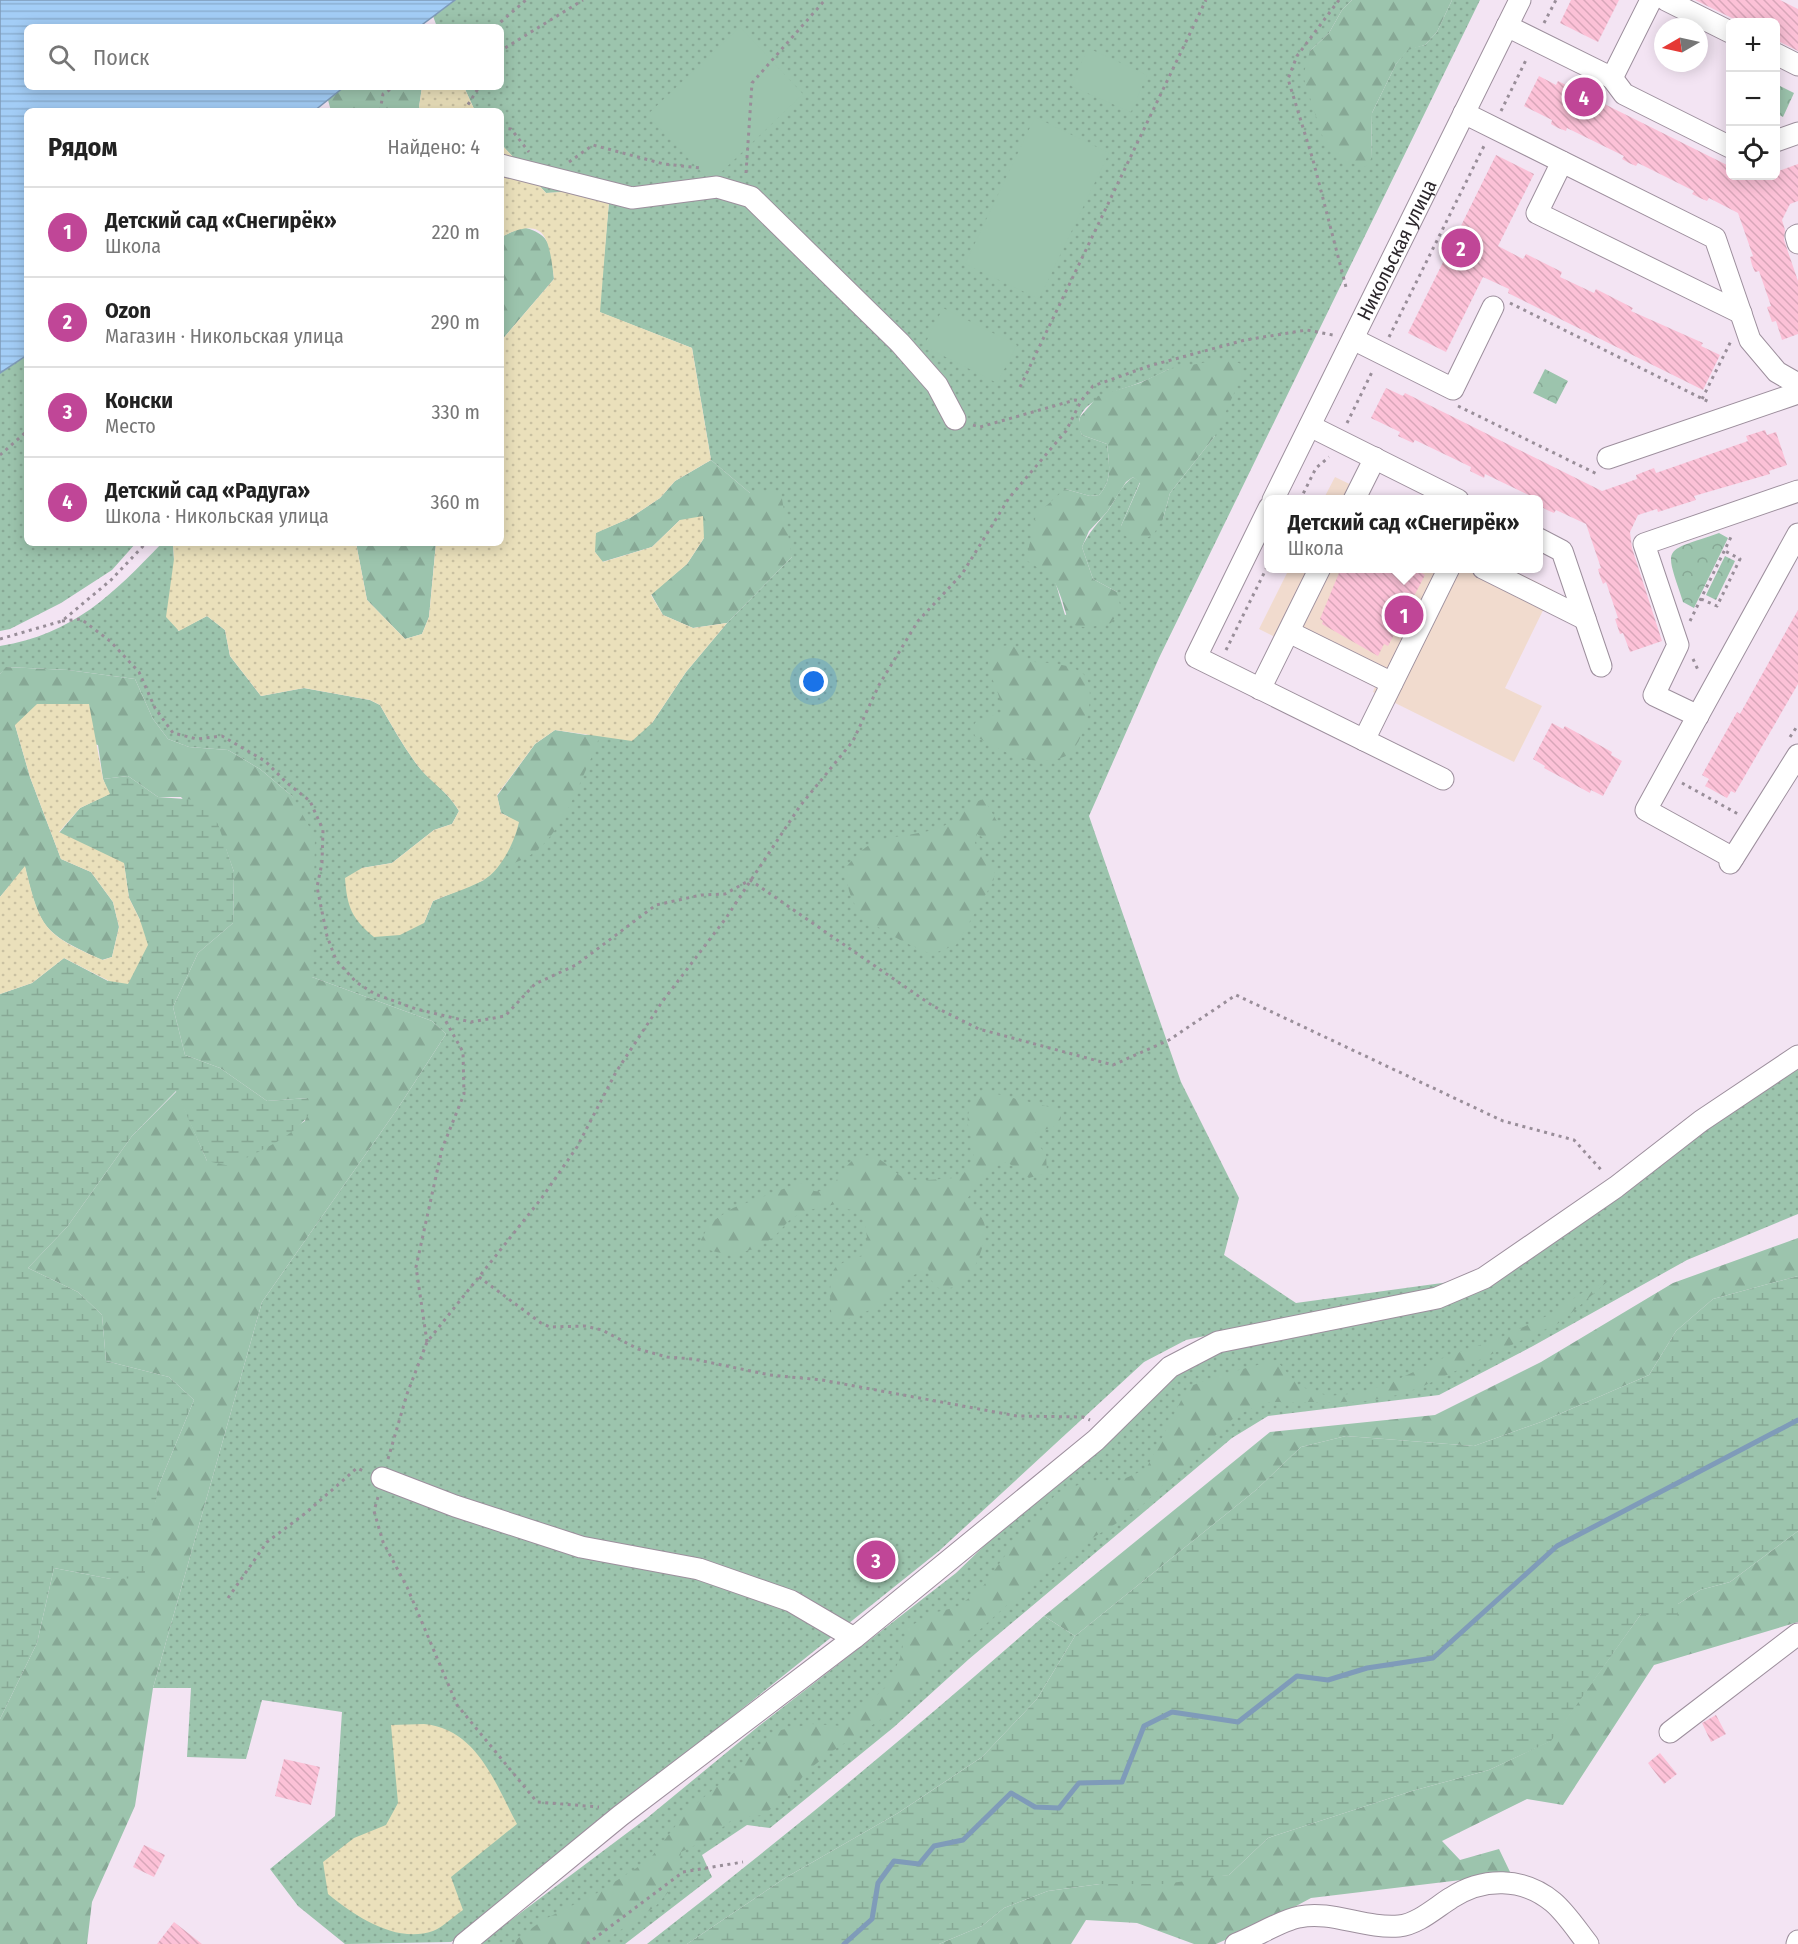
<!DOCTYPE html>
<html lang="ru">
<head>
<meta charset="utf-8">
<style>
	body { margin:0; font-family:"Fira Sans Condensed",sans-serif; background:#f2f2f2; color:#222 }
	.controls { position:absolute; right:18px; top:18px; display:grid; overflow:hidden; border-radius:9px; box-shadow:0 3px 15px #0003 }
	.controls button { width:54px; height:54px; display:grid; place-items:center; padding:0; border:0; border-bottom:2px solid #e0e0e0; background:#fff; color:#222; font:30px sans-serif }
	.compass { position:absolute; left:1654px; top:18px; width:54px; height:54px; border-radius:50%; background:#fff; box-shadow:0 3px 15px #0003; rotate:261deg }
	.you { position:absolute; left:814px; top:682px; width:21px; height:21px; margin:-15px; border:4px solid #fff; border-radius:50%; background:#1a73e8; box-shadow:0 0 0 9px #1a73e833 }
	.badge { display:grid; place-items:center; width:39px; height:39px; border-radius:50%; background:#c04697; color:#fff; font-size:20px; font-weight:700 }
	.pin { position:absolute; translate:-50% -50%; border:3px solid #fff; box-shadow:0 2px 6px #0006 }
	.popup { position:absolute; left:1264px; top:495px; width:279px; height:78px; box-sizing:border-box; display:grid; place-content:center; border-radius:9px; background:#fff; filter:drop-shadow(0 2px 4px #0005); font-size:20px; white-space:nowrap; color:#767676 }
	.popup b { font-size:22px; color:#222 }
	.popup::after { content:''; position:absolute; left:50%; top:100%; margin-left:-12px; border:12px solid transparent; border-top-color:#fff }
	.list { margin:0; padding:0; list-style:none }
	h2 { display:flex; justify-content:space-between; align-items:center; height:78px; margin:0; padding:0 24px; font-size:26px }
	h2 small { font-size:20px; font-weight:400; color:#767676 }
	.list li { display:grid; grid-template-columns:39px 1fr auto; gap:18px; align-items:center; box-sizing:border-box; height:90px; padding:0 24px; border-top:2px solid #e0e0e0 }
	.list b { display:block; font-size:22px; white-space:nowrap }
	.list p { margin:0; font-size:20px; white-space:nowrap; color:#767676 }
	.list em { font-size:20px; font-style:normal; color:#767676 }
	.icon { flex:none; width:33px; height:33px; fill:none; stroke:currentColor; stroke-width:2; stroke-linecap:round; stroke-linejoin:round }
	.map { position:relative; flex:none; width:1798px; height:1944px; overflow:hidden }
	.search { position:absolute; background:#fff; box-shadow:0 3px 15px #0003; left:24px; top:24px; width:480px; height:66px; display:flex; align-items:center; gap:15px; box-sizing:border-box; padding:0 21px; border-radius:9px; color:#767676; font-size:22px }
	.panel { position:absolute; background:#fff; box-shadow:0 3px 15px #0003; left:24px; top:108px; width:480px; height:438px; border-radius:9px }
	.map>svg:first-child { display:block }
	.education { fill:#f1dbce }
	.grass { fill:url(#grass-dots); fill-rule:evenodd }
	.forest { fill:url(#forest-firs) }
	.wetland { fill:url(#wetland-marsh) }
	.sand { fill:url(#sand-dots) }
	.park { fill:url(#park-crowns) }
	.pitch { fill:#9cc4ad }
	.water { fill:url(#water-rules); stroke:#7f9bb9; stroke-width:1.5 }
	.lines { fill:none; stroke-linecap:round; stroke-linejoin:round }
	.stream { stroke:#7f9bb9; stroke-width:5 }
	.building { fill:url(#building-back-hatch) }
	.minor-casing { stroke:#9d8f9d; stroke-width:23 }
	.path { stroke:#998e99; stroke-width:3; stroke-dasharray:3 4.5; stroke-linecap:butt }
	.minor { stroke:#fff; stroke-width:21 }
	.labels { text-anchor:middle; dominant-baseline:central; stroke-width:6; stroke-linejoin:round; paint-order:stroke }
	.street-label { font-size:20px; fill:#2b262b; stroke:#fff3ff }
</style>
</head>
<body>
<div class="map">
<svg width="1798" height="1944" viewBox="0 0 1798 1944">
	<defs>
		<pattern id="grass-dots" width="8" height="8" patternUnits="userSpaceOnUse" patternTransform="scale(1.5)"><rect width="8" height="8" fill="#9cc4ad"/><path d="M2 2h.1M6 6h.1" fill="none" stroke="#87a895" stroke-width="1.8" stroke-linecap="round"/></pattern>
		<pattern id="forest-firs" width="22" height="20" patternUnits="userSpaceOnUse" patternTransform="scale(1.5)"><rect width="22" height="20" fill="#9cc4ad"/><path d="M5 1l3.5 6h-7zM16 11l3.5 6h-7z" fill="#87a895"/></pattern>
		<pattern id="wetland-marsh" width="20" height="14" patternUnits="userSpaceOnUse" patternTransform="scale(1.5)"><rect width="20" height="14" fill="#9cc4ad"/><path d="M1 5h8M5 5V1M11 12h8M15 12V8" fill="none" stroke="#87a895"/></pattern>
		<pattern id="sand-dots" width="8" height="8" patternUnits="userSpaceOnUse" patternTransform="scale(1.5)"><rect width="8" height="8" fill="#eae0bb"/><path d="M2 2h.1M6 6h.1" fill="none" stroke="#c9c0a1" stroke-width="1.8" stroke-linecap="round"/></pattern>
		<pattern id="park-crowns" width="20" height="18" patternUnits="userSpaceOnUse" patternTransform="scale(1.5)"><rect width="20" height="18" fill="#9cc4ad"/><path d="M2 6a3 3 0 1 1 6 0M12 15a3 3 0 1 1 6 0" fill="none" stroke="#87a895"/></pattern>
		<pattern id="water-rules" width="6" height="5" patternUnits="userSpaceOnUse" patternTransform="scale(1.5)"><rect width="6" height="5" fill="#a3cdf6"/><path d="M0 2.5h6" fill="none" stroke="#8cb0d3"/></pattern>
		<pattern id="building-back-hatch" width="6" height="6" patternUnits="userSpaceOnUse" patternTransform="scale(1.5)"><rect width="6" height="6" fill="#fcc1d7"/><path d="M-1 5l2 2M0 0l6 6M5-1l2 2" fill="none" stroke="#d8a6b9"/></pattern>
	</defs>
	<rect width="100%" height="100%" fill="#f3e4f3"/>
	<path class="education" d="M1335,477L1370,494L1368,498L1371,499L1323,500Z
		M1289,569H1510L1553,590L1505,688L1542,706L1514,762L1373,692L1375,687L1259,629Z"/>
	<path class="grass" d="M455,0H1352L1342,10L1329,33L1310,51L1371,159L1372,113L1396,64L1408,49L1425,45L1437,32L1452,0H1480L1159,658L1089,816L1181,1082L1239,1198L1224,1255L1296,1303L1464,1280L1433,1291L1380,1299L1186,1340L1144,1362L939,1551L451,1942L345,1944L298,1906L270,1869L335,1816L342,1712L262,1700L246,1759L187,1757L191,1688H153L262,1302L398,1108L446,1034L432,1021L312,977V889L292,796L260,769L228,750L189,747L168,739L153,719L135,679L68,670L7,667L0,674V646C74,634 113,594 162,543H173L178,631L207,616L225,630L230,656L261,696L304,688L370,700L380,705C391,724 402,744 415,762C429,781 447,790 459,811L452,824L434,830L392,863L362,868L424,923L433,901L484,880L535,744L652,723L686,672L727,623L792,557L750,493L711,460L692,348L599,312L610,190L546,193L501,144V111H475L464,87H501V27H437L433,16ZM1169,369L1215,436L1170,493L1163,519L1121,526L1140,482L1133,477C1120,486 1116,500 1107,512C1097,524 1089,532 1082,547L1093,579L1117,592L1065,615L1055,581L1065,489L1090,496L1099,495C1113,480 1109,463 1107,444L1082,435C1066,402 1119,391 1139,383C1150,379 1159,374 1169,369Z
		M27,355V543H136L112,570L61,603L10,629L0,631V373Z
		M1798,1062V1214L1687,1260L1533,1346L1439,1395L1268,1416L1232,1438L969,1659L894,1727L770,1828L747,1825L702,1855L712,1877L625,1944H479L647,1818L760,1725L956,1573L1132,1403L1186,1360L1235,1346L1327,1331L1441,1307Z
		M1044,1616L1075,1636L1037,1699L982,1757L898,1813L785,1878L687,1944H647C783,1838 915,1730 1044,1616Z"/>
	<path class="forest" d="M1352,0H1452L1437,32L1425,45L1408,50L1396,64L1372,113L1371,159L1366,167L1341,160L1324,141L1303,76L1310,51L1329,33L1342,10Z
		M344,87H422L419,107L422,111H331L328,100Z
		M522,227C554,234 551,251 554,279L501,341V237Z
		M1224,359L1242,364L1243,373L1215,436L1170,493L1163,519L1153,535L1137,542L1122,534L1121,526L1140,483L1133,477L1126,482L1107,512L1089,531L1082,547L1093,579L1117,592L1121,609L1111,623C1057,635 1073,619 1055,583C1051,574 1034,566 1026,560L1036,515L1065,489L1090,496L1099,495C1113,480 1109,463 1107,444L1082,435L1078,427L1080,417L1098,396L1140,383L1169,369Z
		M711,460L750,493H781L792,557L727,623L693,628L663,615L651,594L687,564L704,538L680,520L652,547L602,562L595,552V533L630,518L660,498L675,481Z
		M356,543H436L429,617L422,634L405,639L367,600Z
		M1013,645L1024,661C1041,663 1068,662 1082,673C1100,685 1084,747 1066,756C1033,770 1002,751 975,736L972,728L977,720L1001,713C1002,690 988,680 988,658L1001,646Z
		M6,667L68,670L135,679L153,719L168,739L189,747L228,750L260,769L292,796L315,837L312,977L432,1021L446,1034L398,1108L262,1302L153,1688L135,1806L92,1902L87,1944H0V1719L37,1643L54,1568L111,1579L150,1529L158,1487L194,1400L169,1377L106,1361L102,1315L78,1292L28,1268L67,1227L132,1136L177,1091L207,1161L258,1151L305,1121L308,1098L267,1101L220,1068L185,1055L173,1007L198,953L233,923L234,872L226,849L181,797H158L128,776L103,779L98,745L15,725L30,777L61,859L91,872L113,902L119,927L112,957L102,960C44,933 40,930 25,867L0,897V674Z
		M555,730L599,737L596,748C575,790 559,852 508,865L519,822L501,813L497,796L535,744Z
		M984,799L1002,830L992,843L977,834L975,843L995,873L993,882L956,945L932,954C914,948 876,929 863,915C850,903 847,884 845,868C853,860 863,847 873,843C906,830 947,839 969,804Z
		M981,1092H989L1058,1109L1061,1118L1056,1126L1031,1134L1046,1155L1047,1173L1029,1178L1007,1162C988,1167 978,1182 968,1198C973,1207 983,1216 985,1226C988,1240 972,1281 959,1286C954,1288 946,1288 940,1289L933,1284L928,1268L904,1280L885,1300L870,1310L835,1324C829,1316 828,1277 835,1268C841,1262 854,1259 862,1256L867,1237L863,1211L845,1209L836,1204C822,1207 803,1210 791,1219C784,1225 779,1233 771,1239C753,1253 726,1258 704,1248L701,1240L710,1223L733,1208L799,1183L809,1184L814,1191C840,1195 837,1162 863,1156C882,1152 892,1175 908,1179C923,1182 944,1178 959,1178C992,1148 959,1137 970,1108C972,1102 977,1097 981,1092Z
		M1798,1238V1276L1713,1299L1676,1331L1649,1375L1541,1422L1474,1446L1346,1436L1301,1447L1256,1490L1075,1636L1044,1616L1270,1432L1435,1415L1541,1362L1673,1283Z
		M1608,1281L1561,1322L1419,1388L1390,1397L1360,1402H1266L1237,1415L1135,1512L1081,1545L1008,1604L883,1718L831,1752L807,1771L788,1796L763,1815L733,1819L708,1839L681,1852L676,1883L656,1906L600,1944H515L517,1939L543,1920L597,1893L649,1860L687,1811L736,1771L756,1747L781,1730L812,1724L843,1726L888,1685L900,1658L907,1628L933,1613L957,1607L981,1589L1017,1539L1057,1493L1086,1482H1117L1146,1469L1188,1387L1217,1376L1276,1360L1299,1386L1328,1396L1359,1393L1388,1384L1443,1358L1500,1338L1555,1312L1580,1294Z
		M1798,1531V1622L1654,1665L1563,1805L1527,1799L1442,1841L1460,1860L1499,1849L1511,1874L1311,1898L1268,1921L1216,1944H1194L1137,1923L1086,1920L1071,1944H939L982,1926L1004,1908L1048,1891L1100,1884L1229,1875L1268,1838L1412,1791L1489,1770L1550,1741L1641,1614L1678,1604L1700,1590L1730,1582Z"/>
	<path class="wetland" d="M128,776L158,797L198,800L218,824L234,872L233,923L198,953L173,1007L185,1055L220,1068L267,1101L308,1098L312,1110C296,1137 257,1152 230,1166L207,1161L176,1091L132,1136L67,1227L28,1268L78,1292L102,1315L106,1361L169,1377L194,1400L158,1487L144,1578L111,1579L54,1568L37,1643L0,1719V994L32,983L64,958L108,981L140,920L129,898L124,864L59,833L80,808L109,794L103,779Z
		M1798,1276V1531L1730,1582L1700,1590L1678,1604L1677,1622L1641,1614L1551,1741L1489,1770L1412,1791L1268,1838L1229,1875L1164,1884H1100L1048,1891L1004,1908L982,1926L939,1944H687L785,1878L898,1813L982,1757L1037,1699L1075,1636L1256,1490L1301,1447L1346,1436L1474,1446L1541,1422L1649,1375L1676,1331L1713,1299Z"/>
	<path class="sand" d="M422,87H464L475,111H422L419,107Z
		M501,144L546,193L610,189L600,312L692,348L711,460L675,481L660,498L630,518L596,533L595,552L603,562L652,547L680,520L703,516L704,538L687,564L651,595L663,615L693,628L727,623L686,672L652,723L632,741L555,730L535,744L497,795L501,813L519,822C515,841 501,871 482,881C467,889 449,894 433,901L424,923L400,935L374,937C352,919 347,907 345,878L362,868L392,863L434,830L452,824L459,811C447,790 429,782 415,762C402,744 391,724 380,705L370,700L304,688L261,696L230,656L225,630L207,616L179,631L166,617L174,559L173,543H356L367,600L405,639L422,634L429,617L436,543H501V341L554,279C549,240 547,214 501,237Z
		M37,704H89L103,779L110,794L80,808L59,832L124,863L129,898L140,920L148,945L128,984L109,981L64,958L32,983L0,994V897L25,866C40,928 44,935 103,960L112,957L119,927L113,902L91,872L61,859L30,777L15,725Z
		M424,1724C477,1729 495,1783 517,1824L451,1877L463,1910C454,1916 443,1927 433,1931C396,1944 355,1916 328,1894L323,1862L354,1838L386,1825L398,1803L391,1725Z"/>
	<path class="park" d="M1776,84L1794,93L1783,117L1776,113Z
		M1545,369L1568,381L1556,404L1533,393Z
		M1719,533L1728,538L1694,608L1683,602C1664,544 1662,553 1719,533Z
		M1725,556L1735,561L1716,600L1706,595Z"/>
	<path class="pitch" d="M740,27L803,94L711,182L647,115Z
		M1088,48L1147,75L1131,112L1071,86Z
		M1035,117L1109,153L1039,299L965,264Z
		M943,308L1017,345L997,383L924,346Z"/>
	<path class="water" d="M0,0H455L419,27H27V87H344L314,111H27V355L0,373Z"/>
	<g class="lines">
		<path class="stream" d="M844,1944L872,1919L878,1883L894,1861L919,1864L934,1846L963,1840L1011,1793L1035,1807L1059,1808L1079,1783L1122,1782L1144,1726L1172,1712L1238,1722L1297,1676L1328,1680L1367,1668L1433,1658L1557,1546L1798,1420"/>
	</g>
	<path class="building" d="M1571,0H1619L1598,42L1560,23Z
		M1695,0H1780L1798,9V51L1776,40V22H1740Z
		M1539,76L1556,85L1558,81L1731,167V176H1748L1755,179L1776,176V172L1798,164V201L1790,204L1782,220L1785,230L1784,240L1798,281V334L1782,340L1776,321L1772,322L1767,307L1771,306L1759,271L1755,272L1752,265L1750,257L1753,256L1738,213L1709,198L1707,201L1700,198L1692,194L1694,191L1638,163L1636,166L1629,163L1622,159L1624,156L1567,128L1566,131L1558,128L1551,124L1552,120L1524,106Z
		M1496,155L1534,174L1498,246L1523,259L1526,254L1562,272L1560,277L1594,293L1596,289L1633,308L1631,311L1703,343L1701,346L1720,355L1703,390L1508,293L1509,289L1483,277L1446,352L1408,333Z
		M1386,388L1403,396L1405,393L1602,491L1637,479L1636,475L1654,468L1656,473L1748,441L1746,436L1765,430L1767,435L1776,432L1787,465L1769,471L1770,474L1694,496L1696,500L1658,512L1657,509L1638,515L1630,532L1632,548L1662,641L1630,652L1623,633L1620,634L1615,619L1618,618L1606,582L1603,584L1600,576L1598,569L1601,568L1586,524L1556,510L1554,513L1547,510L1540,506L1542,502L1539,500L1485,474L1484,478L1470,471L1471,467L1415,440L1413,443L1398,436L1400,432L1371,418Z
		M1341,568H1413L1425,575L1388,646L1384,644L1378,656L1322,624L1323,621L1320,619Z
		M1798,610V684L1735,793L1731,791L1727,798L1705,786L1709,779L1702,775L1737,712L1740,714Z
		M1552,723L1563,729L1565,726L1612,752L1611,755L1622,761L1603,796L1591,790L1590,793L1544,768L1545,766L1533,759Z
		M1716,1715L1726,1734L1711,1742L1702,1723Z
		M1660,1753L1677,1774L1664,1784L1648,1763Z
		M284,1759L320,1767L311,1805L275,1796Z
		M144,1845L165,1855L154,1877L133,1867Z
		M174,1922L202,1944H157Z"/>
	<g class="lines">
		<g class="minor-casing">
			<g id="minor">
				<path d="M1666,0L1730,32"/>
				<path d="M1507,26L1612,78L1651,0"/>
				<path d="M1776,54L1798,65"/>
				<path d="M1612,78L1624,94L1730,147"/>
				<path d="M1464,113L1715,238L1750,340L1777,372L1798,384"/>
				<path d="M1776,141L1798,133"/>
				<path d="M1562,162L1537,213L1741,313"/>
				<path d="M501,165L632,198L717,187L751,197L900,343L937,385L955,419"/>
				<path d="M1798,235L1796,236L1798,243"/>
				<path d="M1353,339L1453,389L1493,307"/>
				<path d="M1310,426L1458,500"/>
				<path d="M1608,458L1798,393"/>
				<path id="s1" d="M1273,500L1520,0"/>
				<path d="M1354,500L1375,458"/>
				<path d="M1269,508L1196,657L1443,779"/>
				<path d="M1539,539L1562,551L1601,666"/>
				<path d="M1483,568L1585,619"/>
				<path d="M1289,632L1392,683"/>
				<path d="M1260,689L1320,568"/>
				<path d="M1698,716L1654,695L1678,645L1644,544L1798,491"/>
				<path d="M1364,740L1449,568"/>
				<path d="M1733,858L1646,810L1798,534"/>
				<path d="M1730,863L1798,755"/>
				<path d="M382,1478L455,1506L581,1547L699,1569L791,1601L854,1638"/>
				<path d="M1670,1732L1798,1634"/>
				<path d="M464,1944L620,1816L854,1638L1096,1440L1170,1367L1218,1342L1437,1298L1484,1278L1616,1187L1701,1121L1798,1056"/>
				<path d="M1236,1944C1255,1937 1282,1920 1299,1917C1331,1910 1365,1929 1399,1926C1418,1924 1435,1908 1451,1898C1483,1877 1523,1877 1553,1902C1566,1913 1577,1930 1588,1944"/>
				<path d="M1797,1944L1798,1941"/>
			</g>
		</g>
		<path class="path" d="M1339,0L1297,56L1288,79L1313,160L1347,291
			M1544,23L1556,0
			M495,27L526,0
			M501,54L505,48L583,0
			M380,111L383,94L394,87
			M464,111L479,87
			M1501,111L1527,58
			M501,128L511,129L529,152
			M569,162L593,145L664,164L701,168
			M746,173L752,83L825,0
			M1510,303L1711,403
			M1389,337L1485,144
			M1020,387L1206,0
			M1702,399L1731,341
			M1458,406L1597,474
			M1347,423L1373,370
			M973,425L980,427L1075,400L1081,401
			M0,455L27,431
			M1300,500L1316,468L1329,457
			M1701,599L1717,606L1740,559L1725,551
			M62,621L81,619L110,641L139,672L155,708L173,733L197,739L222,736L265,761L287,783L310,801L323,830L322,863L317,887L327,936L336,960L356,982L375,994L416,1009L471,1022L505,1016L535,984L576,965L656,905L701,895L725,894L750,880L933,1006L979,1029L1113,1065L1169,1040L1236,995L1503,1121L1574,1140L1603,1172
			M1690,621L1732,535
			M0,639L62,621L111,580L146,543
			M1226,650L1269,563
			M1693,659L1699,672
			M1790,737L1798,725
			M1682,783L1738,814
			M479,1277L541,1323L550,1327L585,1326L602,1330L638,1349L667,1357L693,1359L770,1375L822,1380L1017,1416L1083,1417L1090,1420
			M427,1342L416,1267L442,1149L464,1094L463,1052L444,1018
			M388,1459L407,1394L427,1342L541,1199L577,1147L616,1072L662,1002L726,918L800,806L853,741L879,685L918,621L962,574L1009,498L1066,431L1081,401L1093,386L1149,366L1245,340L1307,330L1333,335
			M378,1497L374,1511L383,1542L407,1587L457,1705L537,1802L599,1807
			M228,1598L267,1542L307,1512L357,1468L366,1472
			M587,1944L683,1872L743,1862"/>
		<use href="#minor" class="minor"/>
	</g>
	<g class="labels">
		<g class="street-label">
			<text stroke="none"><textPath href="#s1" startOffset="279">Никольская улица</textPath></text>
		</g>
	</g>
</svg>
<div class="controls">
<button>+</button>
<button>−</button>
<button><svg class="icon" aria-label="locate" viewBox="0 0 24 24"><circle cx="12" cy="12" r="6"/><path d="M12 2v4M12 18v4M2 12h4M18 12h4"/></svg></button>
</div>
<svg class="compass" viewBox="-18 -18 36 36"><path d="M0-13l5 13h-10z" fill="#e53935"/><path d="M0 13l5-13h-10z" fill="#767676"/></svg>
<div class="you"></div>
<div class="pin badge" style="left:1404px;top:615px">1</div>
<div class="popup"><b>Детский сад «Снегирёк»</b>Школа</div>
<div class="pin badge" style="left:1461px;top:248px">2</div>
<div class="pin badge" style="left:876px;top:1560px">3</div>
<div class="pin badge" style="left:1584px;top:97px">4</div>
<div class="search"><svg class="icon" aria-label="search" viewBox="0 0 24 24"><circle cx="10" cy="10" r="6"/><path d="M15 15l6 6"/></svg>Поиск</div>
<section class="panel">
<h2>Рядом<small>Найдено: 4</small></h2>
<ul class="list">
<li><span class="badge">1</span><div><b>Детский сад «Снегирёк»</b><p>Школа</p></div><em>220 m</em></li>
<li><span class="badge">2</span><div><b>Ozon</b><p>Магазин · Никольская улица</p></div><em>290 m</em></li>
<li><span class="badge">3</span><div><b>Конски</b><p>Место</p></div><em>330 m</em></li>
<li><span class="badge">4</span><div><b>Детский сад «Радуга»</b><p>Школа · Никольская улица</p></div><em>360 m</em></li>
</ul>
</section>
</div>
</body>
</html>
